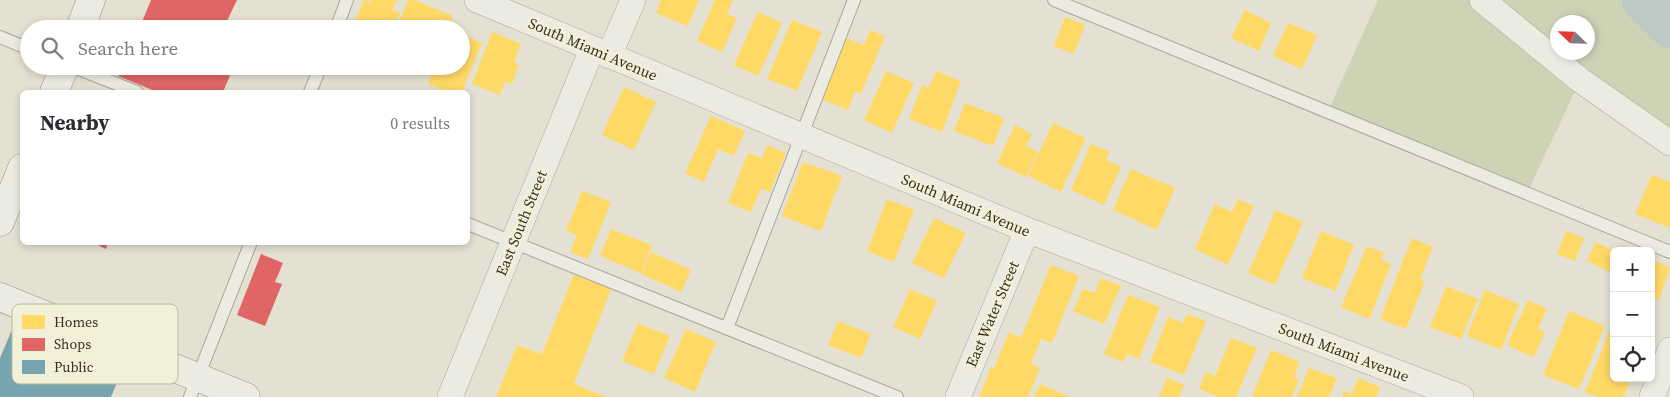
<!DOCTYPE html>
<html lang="en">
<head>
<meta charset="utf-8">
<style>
	body { margin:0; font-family:"Source Serif 4",serif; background:#f2f2f3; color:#2b2b33 }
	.controls { position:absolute; right:15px; bottom:15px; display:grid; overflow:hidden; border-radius:8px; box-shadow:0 2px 8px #0003 }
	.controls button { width:45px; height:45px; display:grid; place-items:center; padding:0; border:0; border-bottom:1px solid #e1e1e2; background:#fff; color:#2b2b33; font:25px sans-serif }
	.compass { position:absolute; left:1550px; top:15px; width:45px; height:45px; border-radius:50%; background:#fff; box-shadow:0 2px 8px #0003; rotate:293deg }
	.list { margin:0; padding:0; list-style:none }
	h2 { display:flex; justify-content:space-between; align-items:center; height:65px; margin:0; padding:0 20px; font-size:21px }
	h2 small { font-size:16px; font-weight:400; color:#7c7c81 }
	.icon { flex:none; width:28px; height:28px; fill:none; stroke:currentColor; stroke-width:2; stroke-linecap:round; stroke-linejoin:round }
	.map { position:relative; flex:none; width:1670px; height:397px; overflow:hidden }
	.search { position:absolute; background:#fff; box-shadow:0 2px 8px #0003; left:20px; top:20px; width:450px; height:55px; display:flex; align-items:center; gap:12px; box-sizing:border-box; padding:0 18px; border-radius:28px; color:#7c7c81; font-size:19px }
	.panel { position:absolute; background:#fff; box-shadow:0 2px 8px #0003; left:20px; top:90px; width:450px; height:155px; border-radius:8px }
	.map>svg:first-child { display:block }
	.green { fill:#cfd3b6; fill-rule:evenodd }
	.homes { fill:#ffd966 }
	.shops { fill:#e06666 }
	.public { fill:#76a5af }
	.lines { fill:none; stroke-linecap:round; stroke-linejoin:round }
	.river { stroke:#bccac3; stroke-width:42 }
	.lane-casing { stroke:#aaa69a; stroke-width:14 }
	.street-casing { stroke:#aaa69a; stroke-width:26 }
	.secondary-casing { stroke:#99968a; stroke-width:29 }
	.lane { stroke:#ecebe2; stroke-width:12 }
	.street { stroke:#ecebe2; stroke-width:25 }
	.secondary { stroke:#ecebe2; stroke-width:28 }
	.labels { text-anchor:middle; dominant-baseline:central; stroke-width:5; stroke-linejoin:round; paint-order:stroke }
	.street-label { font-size:15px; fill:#383022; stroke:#f3f0da }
	.key { fill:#f3f0da; stroke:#bbb6a3; stroke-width:1 }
	.key-label { font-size:14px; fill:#383022 }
</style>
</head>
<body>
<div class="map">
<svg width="1670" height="397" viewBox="0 0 1670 397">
	<rect width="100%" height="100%" fill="#e4e1d2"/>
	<path class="green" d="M1378,0H1670V143L1580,81L1526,195L1328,111ZM1558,22H1588V52H1558Z"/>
	<path class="homes" d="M364,0L371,2L372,0H397L392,10L400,13L393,29H351Z
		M408,0H414L453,16L447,29H396Z
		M661,0H699L688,26L656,13Z
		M715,0H733L727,14L737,18L722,52L697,41Z
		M1245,10L1271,23L1259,51L1231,38Z
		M758,12L782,23L758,76L734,65Z
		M1065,17L1085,25L1074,54L1054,46Z
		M792,20L822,32L797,91L767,79Z
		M1288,23L1317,35L1302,69L1273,56Z
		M870,30L885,36L861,94L855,91L848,110L819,98L843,37L864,45Z
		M492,32L521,44L514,62L519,64L512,84L505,82L500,95L472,84Z
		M461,34L482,43L462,92H449L428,84L435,66H461Z
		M886,71L914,83L892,133L864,120Z
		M936,71L961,81L942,132L909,119L922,85L929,88Z
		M624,87L656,102L634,150L602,135Z
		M965,103L1004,118L993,146L954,131Z
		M711,116L745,131L734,156L718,149L704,182L685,173Z
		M1053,123L1086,138L1061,192L1028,176Z
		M1015,125L1032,134L1026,146L1038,152L1026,177L997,163Z
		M1091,144L1110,152L1106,160L1121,167L1104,205L1071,190Z
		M767,145L786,153L770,192L761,189L751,212L728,203L748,153L762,158Z
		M803,162L842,176L821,231L782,216Z
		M1131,169L1175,188L1157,230L1113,210Z
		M1652,175L1670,182V228L1635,214Z
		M582,191L611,202L588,259L570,252L577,235L566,231Z
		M887,199L914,210L894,262L867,251Z
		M1238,199L1254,206L1228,265L1195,249L1215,204L1232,212Z
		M1276,210L1303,222L1275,285L1248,273Z
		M934,218L966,233L944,278L912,263Z
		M611,229L652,245L641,273L600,256Z
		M1321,231L1354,245L1335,291L1302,278Z
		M1566,231L1584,238L1575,261L1557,254Z
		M1412,238L1433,247L1420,279L1425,281L1406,329L1380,319Z
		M1596,242L1614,251V265L1610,272L1587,261Z
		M1367,246L1384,253L1381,260L1391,264L1369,319L1341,307Z
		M651,252L691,270L681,292L641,274Z
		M1651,260L1670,267L1659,300L1651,297Z
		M1051,265L1079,276L1052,343L1041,339L1031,364L1040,368L1028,397H979L991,367L994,368L1009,332L1021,338Z
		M574,274L611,289L574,384L606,397H496L517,345L542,354Z
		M1101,278L1121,286L1104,324L1073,311L1083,289L1095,293Z
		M1446,286L1478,299L1461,339L1430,327Z
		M910,289L937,301L920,339L893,327Z
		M1485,290L1519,304L1501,350L1467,336Z
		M1128,295L1160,307L1139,359L1127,354L1123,362L1104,354Z
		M1528,300L1547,309L1538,329L1545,332L1534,357L1507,345Z
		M1569,311L1605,326L1579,389L1543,375Z
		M1187,314L1206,321L1184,375L1150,362L1168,317L1183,323Z
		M838,321L871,334L861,358L828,345Z
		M638,323L670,336L654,374L622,361Z
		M1611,327L1614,328V378H1631L1624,397H1598L1585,392Z
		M686,329L716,342L695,392L664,378Z
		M1231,338L1257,348L1236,397H1218L1199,389L1206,372L1215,376Z
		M1271,350L1300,362L1294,377L1299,379L1292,397H1252Z
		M1309,368L1337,378L1329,397H1297Z
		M1167,378L1184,385L1179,397H1159Z
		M1358,378L1380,387L1376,397H1342L1344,391L1352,394Z
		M1040,384L1070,397H1034Z"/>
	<path class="shops" d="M151,0H237L227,21L244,29H139Z
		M122,66H234L223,92H157L118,76Z
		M91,242H108L106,249Z
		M261,254L283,263L275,282L282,284L265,326L237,315Z"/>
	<path class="public" d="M11,332L119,377L111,397H0V358Z"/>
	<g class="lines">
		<path class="river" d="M1643,0L1670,27"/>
		<g class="lane-casing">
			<path id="lane" d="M1054,0L1670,252
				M336,29L347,0
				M0,37L29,49
				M71,66L137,92
				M310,92L321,66
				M468,224L897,397
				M727,328L854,0
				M190,397L251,242"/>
		</g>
		<g class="street-casing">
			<path id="street" d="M477,0L1027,230L1461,397
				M1482,0L1580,80L1670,143
				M609,56L633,0
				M450,397L592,49
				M958,397L1027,230
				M1652,397L1670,350"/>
		</g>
		<g class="secondary-casing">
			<path id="secondary" d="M80,29L91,0
				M54,92L65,66
				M0,222L22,168
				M0,297L246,397"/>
		</g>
		<use href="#lane" class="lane"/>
		<use href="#street" class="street"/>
		<use href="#secondary" class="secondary"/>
	</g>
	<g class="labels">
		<g class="street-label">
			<text transform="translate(593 49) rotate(23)">South Miami Avenue</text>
			<text transform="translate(966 205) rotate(23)">South Miami Avenue</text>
			<text transform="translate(521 223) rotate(-68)">East South Street</text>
			<text transform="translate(992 314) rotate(-67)">East Water Street</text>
			<text transform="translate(1344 352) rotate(21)">South Miami Avenue</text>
		</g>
	</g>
	<rect x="12" y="304" width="166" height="80" rx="8" class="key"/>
	<rect x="22" y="315" width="23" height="14" fill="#ffd966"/>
	<rect x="22" y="338" width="23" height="13" fill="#e06666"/>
	<rect x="22" y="360" width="23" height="14" fill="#76a5af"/>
	<g class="key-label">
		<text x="54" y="327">Homes</text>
		<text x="54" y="349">Shops</text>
		<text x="54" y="372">Public</text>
	</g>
</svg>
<div class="controls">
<button>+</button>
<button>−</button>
<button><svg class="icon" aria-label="locate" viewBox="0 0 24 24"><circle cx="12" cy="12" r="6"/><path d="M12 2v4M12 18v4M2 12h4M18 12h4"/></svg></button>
</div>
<svg class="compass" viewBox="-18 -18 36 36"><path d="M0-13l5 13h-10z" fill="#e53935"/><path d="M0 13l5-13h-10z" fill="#7c7c81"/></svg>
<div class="search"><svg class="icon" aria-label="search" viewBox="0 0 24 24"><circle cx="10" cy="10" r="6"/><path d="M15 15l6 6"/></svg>Search here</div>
<section class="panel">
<h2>Nearby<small>0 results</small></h2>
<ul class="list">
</ul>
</section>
</div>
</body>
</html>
